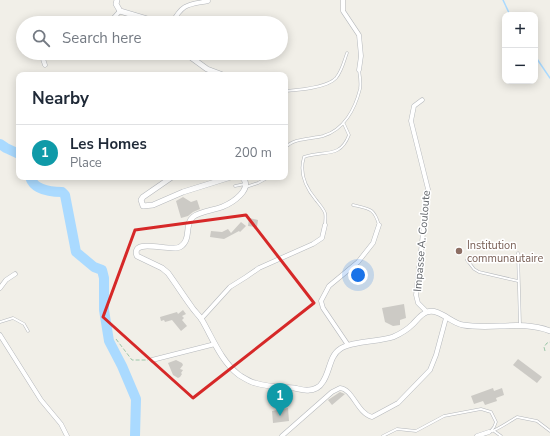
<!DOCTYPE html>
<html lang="en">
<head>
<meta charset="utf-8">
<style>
	body { margin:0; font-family:"Nunito Sans",sans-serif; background:#f2f2f3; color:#1f2937 }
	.controls { position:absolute; right:12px; top:12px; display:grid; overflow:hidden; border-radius:8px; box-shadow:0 2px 10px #0003 }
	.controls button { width:36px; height:36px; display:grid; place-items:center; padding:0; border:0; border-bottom:1px solid #e0e1e3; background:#fff; color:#1f2937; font:20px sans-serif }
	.you { position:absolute; left:358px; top:275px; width:14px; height:14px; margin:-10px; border:3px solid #fff; border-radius:50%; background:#1a73e8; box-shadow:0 0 0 6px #1a73e833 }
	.badge { display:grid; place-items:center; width:26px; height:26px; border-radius:50%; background:#ea4335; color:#fff; font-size:13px; font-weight:700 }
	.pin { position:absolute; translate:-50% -33px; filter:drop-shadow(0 1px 2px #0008) }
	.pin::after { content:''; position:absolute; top:21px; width:14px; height:12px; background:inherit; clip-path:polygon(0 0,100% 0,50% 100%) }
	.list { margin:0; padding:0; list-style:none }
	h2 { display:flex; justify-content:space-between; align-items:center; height:52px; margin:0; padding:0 16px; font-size:17px }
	h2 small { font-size:13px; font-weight:400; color:#747a83 }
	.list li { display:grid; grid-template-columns:26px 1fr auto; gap:12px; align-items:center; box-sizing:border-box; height:56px; padding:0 16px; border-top:1px solid #e0e1e3 }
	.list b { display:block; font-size:15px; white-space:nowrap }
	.list p { margin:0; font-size:13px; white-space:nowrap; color:#747a83 }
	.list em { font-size:13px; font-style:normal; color:#747a83 }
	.icon { flex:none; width:22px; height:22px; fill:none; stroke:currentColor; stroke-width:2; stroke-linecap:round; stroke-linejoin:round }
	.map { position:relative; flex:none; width:550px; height:436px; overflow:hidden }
	.search { position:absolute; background:#fff; box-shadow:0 2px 10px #0003; left:16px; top:16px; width:272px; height:44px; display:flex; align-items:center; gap:10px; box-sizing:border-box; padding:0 14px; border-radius:22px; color:#747a83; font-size:15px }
	.panel { position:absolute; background:#fff; box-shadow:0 2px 10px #0003; left:16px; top:72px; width:272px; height:108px; border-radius:8px }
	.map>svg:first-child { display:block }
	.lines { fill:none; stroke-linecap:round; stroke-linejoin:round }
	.stream { stroke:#aadaff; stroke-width:1.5 }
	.river { stroke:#aadaff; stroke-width:10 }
	.building { fill:#cccac5 }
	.service-casing { stroke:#b5b8bc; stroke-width:3 }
	.minor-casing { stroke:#b5b8bc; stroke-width:5 }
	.tertiary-casing { stroke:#b5b8bc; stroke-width:6 }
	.path { stroke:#9cc7a9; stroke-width:1; stroke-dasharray:4 2; stroke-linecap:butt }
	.service { stroke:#fff; stroke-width:2 }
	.minor { stroke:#fff; stroke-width:4 }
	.tertiary { stroke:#fff; stroke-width:5 }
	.marked { fill:none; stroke:#d62828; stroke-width:3; stroke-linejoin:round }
	.education-dot { fill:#8d6e63; stroke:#fff; stroke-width:1.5 }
	.labels { text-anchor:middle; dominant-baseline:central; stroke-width:3; stroke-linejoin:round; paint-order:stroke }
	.street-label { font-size:11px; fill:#5f6368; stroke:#fff }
	.education-label { font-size:11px; fill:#785e54; stroke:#fff; text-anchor:start }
</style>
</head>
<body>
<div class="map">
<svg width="550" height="436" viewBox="0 0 550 436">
	<rect width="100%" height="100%" fill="#f1efe8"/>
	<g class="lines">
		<path class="stream" d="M503,0L510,15
			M535,56L550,78"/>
		<path class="river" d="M0,144L6,148L19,154
			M30,177C34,190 51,192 62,192L65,195L76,252L94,267L102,270L104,278V310L109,341L122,366L136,399L135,436"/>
	</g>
	<path class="building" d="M183,197L191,202L197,200L200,209L193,212L188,216L181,218L176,201Z
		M249,218L258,220L257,227L248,226Z
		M241,222L246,226L240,232L239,231L224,239L210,237L211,231L222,232L228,229L231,233Z
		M404,304L406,318L400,320V325L393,326L385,322L382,308Z
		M183,310L186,314L182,316L184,318L182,320L187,326L181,331L172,320L165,322L164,320L161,321L160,317L177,312L178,314Z
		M518,359L542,377L537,383L513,365Z
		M176,360L182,363L183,365L180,369L183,370L181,373L182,374L180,377L178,378L173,375L168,363Z
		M493,388L494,391L502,388L504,395L496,398L497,401L485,405L483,401L474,404L471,396Z
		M340,392L345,394L332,405L328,400Z
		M288,408L289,421L273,423L272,411Z"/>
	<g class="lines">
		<g class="service-casing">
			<path id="service" d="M285,91C298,90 327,88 336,78C342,71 344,61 347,53
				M285,148C293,138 311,139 323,136C344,130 355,109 360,89C361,83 360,76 359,70
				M235,186L245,184
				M246,187L258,183L269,177
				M353,205C370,209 374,208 379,225
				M325,225C325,221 326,216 325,213C323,208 319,204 316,200C305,187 299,173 304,157C324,150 340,159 349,135L344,124
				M518,253L520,325
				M467,260L474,269L479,272L518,281
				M0,322L13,318L24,324L28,331
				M494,431L501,436
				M489,432C496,431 510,421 517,417L537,421L550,431
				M383,436L397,429L416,431L444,416L481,409L491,412L496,422L494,427L490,432"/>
		</g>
		<g class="minor-casing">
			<path id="minor" d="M343,0V11L359,35L361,56L359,70
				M109,23L120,11
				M172,23C183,3 188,5 208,1
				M44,53L43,59L45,65
				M422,100L414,106L411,121L428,189L416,295L418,303L427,312
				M0,288L6,280L15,274
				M201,319L230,287L246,277L259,268L313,244L322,238L325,225
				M0,335L41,400L61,424L67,436
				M348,345L323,308L321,301L329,286L358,262L373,243L379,225
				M152,360L215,344
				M282,436L332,392L340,388C353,389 357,413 372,417L398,403L430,370L436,355L446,318
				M477,436L489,432"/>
		</g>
		<g class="tertiary-casing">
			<path id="tertiary" d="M117,0L116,4L120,11L147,19L153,23
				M185,53L207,69L223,75
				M172,177L143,197L141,200L143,206L153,205L183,192L231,177
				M242,177C254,189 232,203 222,207C214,210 198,212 193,217C184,224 192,240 180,247C171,252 130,237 137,256L162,268L168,273C176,284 183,295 191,306C194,311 199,315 202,320C213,339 221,361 239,375C244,378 250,382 255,383C268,387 281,387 294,388C299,389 305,391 309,390C314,390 320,387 322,383C330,373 329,356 340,349C351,341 378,342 393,337C400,334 407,330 413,324C417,320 421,314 427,312C439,308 451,323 463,325C492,330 522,320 550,331"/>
		</g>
		<path class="path" d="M116,339L132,360H148
			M545,351L544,347L547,343L550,342"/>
		<use href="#service" class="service"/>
		<use href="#minor" class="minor"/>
		<use href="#tertiary" class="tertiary"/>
	</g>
	<path class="marked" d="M246,215L314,303L193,398L103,317L135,230Z"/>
	<circle class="education-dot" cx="459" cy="251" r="4"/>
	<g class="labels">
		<g class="street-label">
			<text transform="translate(422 241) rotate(-85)">Impasse A. Couloute</text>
		</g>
		<g class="education-label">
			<text x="467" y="245">Institution<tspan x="467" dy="13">communautaire</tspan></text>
		</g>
	</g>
</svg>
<div class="controls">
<button>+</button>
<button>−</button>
</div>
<div class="you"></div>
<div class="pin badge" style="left:280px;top:416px;background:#0f9aa8">1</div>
<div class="search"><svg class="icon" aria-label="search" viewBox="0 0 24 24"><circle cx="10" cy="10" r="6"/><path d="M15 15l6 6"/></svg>Search here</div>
<section class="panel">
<h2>Nearby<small></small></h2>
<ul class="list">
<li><span class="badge" style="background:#0f9aa8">1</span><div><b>Les Homes</b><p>Place</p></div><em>200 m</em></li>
</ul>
</section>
</div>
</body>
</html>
